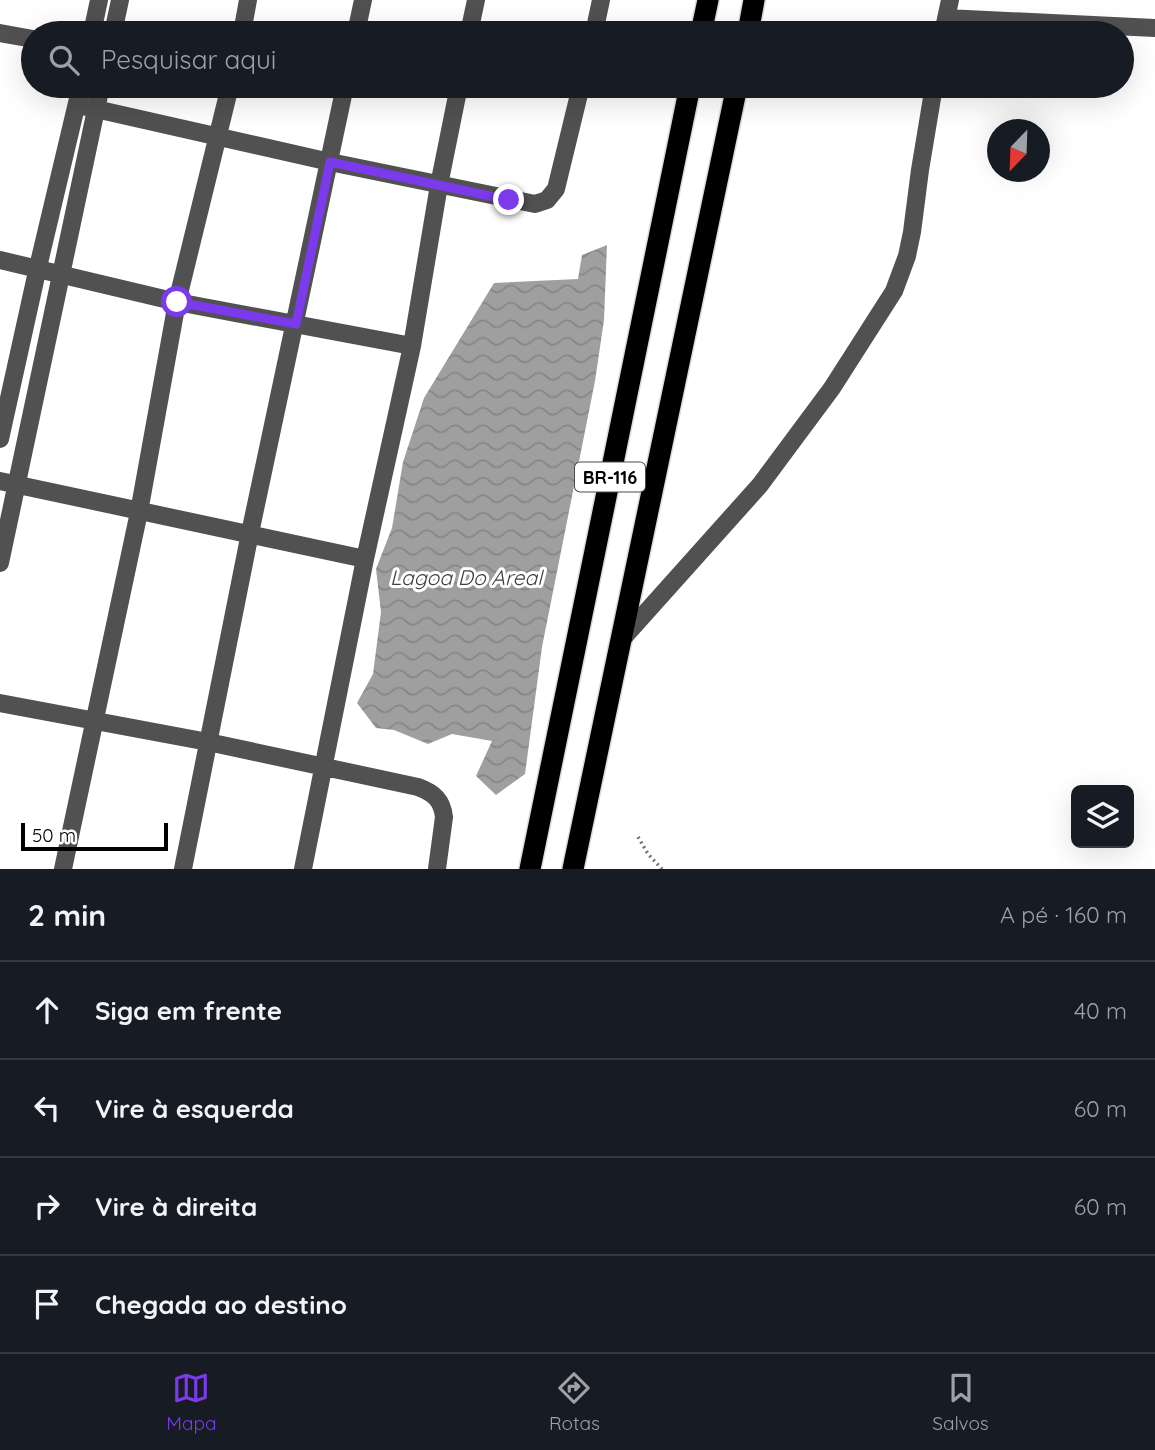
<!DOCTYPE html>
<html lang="pt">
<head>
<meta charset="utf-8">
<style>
	body { margin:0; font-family:Quicksand,sans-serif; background:#20242c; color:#f1f3f6 }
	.controls { position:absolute; right:21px; bottom:21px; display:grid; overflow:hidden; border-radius:10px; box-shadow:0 7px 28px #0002 }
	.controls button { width:63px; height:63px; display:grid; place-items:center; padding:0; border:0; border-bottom:2px solid #363941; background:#171b24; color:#f1f3f6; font:35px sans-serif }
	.compass { position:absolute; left:987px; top:119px; width:63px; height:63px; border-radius:50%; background:#171b24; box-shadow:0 7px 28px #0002; rotate:203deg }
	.scale { position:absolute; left:21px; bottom:18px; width:147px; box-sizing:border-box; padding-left:7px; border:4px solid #000; border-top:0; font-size:19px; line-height:24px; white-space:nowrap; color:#000; -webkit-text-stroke:5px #fff; paint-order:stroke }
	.stop { position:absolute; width:21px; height:21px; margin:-16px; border:5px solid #7c3aed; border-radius:50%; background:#fff }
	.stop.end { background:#7c3aed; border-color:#fff; box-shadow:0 2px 7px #0008 }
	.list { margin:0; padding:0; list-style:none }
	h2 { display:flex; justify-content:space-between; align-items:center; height:91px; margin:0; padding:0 28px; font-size:30px }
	h2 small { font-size:23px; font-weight:400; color:#9ea1a6 }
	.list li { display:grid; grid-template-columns:46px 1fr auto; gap:21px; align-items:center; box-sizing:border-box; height:98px; padding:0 28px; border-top:2px solid #363941 }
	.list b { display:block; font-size:26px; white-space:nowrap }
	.list em { font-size:23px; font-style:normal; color:#9ea1a6 }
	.icon { flex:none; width:38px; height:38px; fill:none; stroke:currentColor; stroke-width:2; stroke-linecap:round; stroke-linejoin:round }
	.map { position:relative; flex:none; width:1155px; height:869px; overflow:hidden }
	.search { position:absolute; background:#171b24; box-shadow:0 7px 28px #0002; left:21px; right:21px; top:21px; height:77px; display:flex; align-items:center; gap:18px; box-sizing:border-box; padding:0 24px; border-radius:38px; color:#9ea1a6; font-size:26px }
	.sheet { height:483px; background:#171b24 }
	nav { display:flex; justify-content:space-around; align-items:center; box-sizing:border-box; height:98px; border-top:2px solid #363941; background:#171b24; font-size:19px; color:#9ea1a6 }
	nav a { display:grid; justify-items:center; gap:4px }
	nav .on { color:#7c3aed }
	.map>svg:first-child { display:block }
	.water { fill:url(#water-waves) }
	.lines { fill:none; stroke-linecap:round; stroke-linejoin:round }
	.highway-casing { stroke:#dbdbdb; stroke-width:24 }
	.path { stroke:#737373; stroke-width:3.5; stroke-dasharray:2 3.5; stroke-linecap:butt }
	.minor { stroke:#515151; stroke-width:18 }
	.highway { stroke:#000; stroke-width:21 }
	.route { stroke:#7c3aed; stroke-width:9 }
	.labels { text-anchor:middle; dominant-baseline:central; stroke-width:6; stroke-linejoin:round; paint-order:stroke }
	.shield { fill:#fff; stroke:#4c4c4c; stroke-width:2 }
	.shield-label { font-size:18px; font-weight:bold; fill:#000 }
	.water-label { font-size:21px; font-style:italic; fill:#404040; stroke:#fff }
</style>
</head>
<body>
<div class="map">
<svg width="1155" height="869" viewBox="0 0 1155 869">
	<defs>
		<pattern id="water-waves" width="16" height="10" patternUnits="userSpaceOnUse" patternTransform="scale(1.75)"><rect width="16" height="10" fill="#9f9f9f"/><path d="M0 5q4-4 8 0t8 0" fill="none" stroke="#878787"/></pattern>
	</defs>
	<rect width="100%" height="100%" fill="#fff"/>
	<path class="water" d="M607,245L604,320L595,381L542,647L525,774L496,795L476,776L492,741L452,734L428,744L394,730L376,728L357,703L373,674L381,612L376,569L392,528L403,462L424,398L494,283L578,279L582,255Z"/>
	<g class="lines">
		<g class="highway-casing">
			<path id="highway" d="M701,33L708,0
				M748,33L754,0
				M530,869L690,86
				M573,869L737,86"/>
		</g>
		<path class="path" d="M638,837L648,854L662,869"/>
		<path class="minor" d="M946,18L1155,28
			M0,33L33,39
			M92,33L99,0
			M113,33L120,0
			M242,33L248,0
			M356,33L363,0
			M469,33L476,0
			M594,33L601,0
			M943,33L950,0
			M78,105L330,162L535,204L547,200L556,189L581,86
			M0,260L177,302L412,346
			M0,439L38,267L81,86
			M0,481L365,559
			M0,563L101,86
			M623,638L760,485L832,388L894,291L907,256L912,232L920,170L934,86
			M0,703L208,742L418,787C434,793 442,800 444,817L437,869
			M63,869L139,512L177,302L230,86
			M183,869L250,533L345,86
			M303,869L365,559L412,346L439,185L459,86"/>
		<use href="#highway" class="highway"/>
	</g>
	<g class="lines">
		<path class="route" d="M177,302L296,324L330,162L509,200"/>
	</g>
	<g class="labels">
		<rect class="shield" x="575" y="462.5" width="70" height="29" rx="5"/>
		<g class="shield-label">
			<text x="610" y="477">BR-116</text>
		</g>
		<g class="water-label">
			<text x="466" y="577">Lagoa Do Areal</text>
		</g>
	</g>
</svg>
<div class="controls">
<button><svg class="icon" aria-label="layers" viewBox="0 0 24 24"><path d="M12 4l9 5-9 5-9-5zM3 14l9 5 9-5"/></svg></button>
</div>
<svg class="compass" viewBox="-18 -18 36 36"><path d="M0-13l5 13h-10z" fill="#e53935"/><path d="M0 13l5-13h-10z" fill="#9ea1a6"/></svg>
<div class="scale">50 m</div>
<div class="stop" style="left:177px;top:302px"></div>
<div class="stop end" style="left:509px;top:200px"></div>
<div class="search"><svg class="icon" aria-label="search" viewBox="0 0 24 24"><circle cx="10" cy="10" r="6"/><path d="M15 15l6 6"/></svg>Pesquisar aqui</div>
</div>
<section class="sheet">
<h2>2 min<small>A pé · 160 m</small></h2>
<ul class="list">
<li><svg class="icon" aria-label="ahead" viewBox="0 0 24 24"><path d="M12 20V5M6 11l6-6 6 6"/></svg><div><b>Siga em frente</b></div><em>40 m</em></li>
<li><svg class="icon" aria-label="left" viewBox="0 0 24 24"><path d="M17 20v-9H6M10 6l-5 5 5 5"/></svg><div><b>Vire à esquerda</b></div><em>60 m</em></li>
<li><svg class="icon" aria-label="right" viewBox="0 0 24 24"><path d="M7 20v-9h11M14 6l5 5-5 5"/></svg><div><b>Vire à direita</b></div><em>60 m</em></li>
<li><svg class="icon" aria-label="arrive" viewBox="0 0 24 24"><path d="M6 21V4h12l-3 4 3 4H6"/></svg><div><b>Chegada ao destino</b></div></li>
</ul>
</section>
<nav>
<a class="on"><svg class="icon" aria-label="map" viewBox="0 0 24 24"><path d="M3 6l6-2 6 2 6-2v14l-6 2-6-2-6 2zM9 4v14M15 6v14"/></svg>Mapa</a>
<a><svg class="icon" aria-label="directions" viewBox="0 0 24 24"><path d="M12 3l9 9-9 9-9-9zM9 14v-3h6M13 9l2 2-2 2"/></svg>Rotas</a>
<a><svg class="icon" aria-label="saved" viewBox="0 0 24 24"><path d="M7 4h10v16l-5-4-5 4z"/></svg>Salvos</a>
</nav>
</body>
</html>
